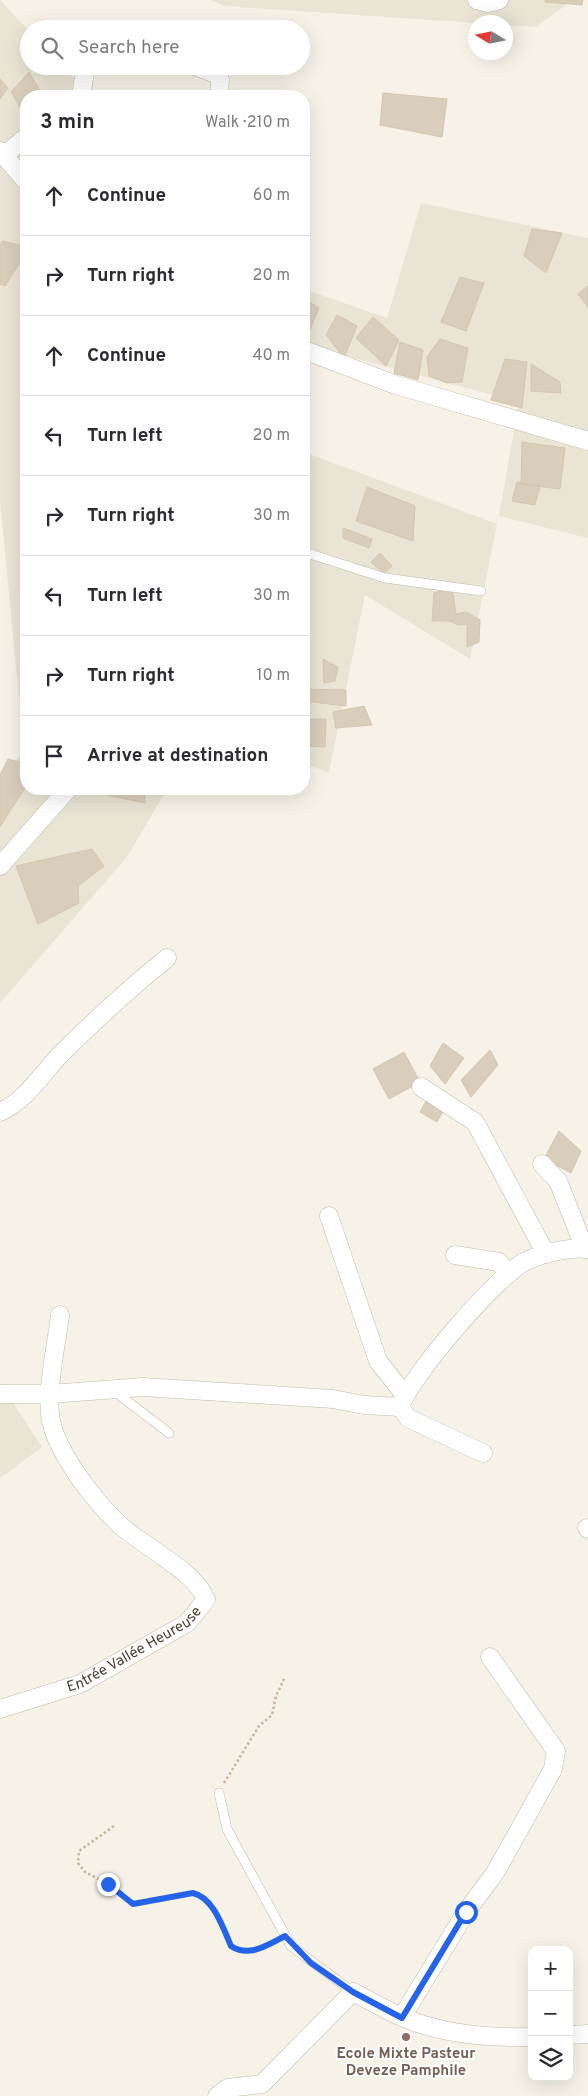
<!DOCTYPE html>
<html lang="en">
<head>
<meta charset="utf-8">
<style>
	body { margin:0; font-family:Overpass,sans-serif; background:#f7f7f7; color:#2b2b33 }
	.controls { position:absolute; right:15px; bottom:15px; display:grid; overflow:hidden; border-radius:10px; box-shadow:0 5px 20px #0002 }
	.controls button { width:45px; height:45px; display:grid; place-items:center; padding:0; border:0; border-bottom:1px solid #e1e1e2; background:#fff; color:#2b2b33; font:25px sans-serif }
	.compass { position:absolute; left:468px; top:15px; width:45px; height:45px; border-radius:50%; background:#fff; box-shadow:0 5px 20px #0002; rotate:280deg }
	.stop { position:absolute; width:15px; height:15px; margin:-11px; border:4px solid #2563eb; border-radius:50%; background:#fff }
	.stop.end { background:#2563eb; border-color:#fff; box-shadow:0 1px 5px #0008 }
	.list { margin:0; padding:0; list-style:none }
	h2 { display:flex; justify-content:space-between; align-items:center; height:65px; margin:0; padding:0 20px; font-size:21px }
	h2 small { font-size:16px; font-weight:400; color:#7c7c81 }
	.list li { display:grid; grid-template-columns:32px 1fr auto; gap:15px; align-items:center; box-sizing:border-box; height:80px; padding:0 20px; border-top:1px solid #e1e1e2 }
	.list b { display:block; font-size:19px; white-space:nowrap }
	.list em { font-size:16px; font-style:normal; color:#7c7c81 }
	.icon { flex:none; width:28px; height:28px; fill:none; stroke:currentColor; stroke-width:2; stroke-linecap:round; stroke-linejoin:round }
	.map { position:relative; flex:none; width:588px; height:2096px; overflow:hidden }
	.search { position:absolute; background:#fff; box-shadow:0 5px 20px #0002; left:20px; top:20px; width:290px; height:55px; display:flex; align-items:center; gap:12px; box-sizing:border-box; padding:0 18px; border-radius:28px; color:#7c7c81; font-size:19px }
	.panel { position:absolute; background:#fff; box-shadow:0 5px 20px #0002; left:20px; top:90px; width:290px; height:705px; border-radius:20px }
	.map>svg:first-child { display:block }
	.residential { fill:#eae4d5 }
	.building { fill:#d9cebc; stroke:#d4c6ae }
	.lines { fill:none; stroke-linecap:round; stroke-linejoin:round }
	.lane-casing { stroke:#c2baa9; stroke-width:10 }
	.street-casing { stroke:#c2baa9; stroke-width:19 }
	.path { stroke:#c6b798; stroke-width:2.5; stroke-dasharray:2.5 2.5; stroke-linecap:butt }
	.lane { stroke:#fff; stroke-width:9 }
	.street { stroke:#fff; stroke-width:18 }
	.route { stroke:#2563eb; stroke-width:6 }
	.education-dot { fill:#8d6e63; stroke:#fff; stroke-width:2 }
	.labels { text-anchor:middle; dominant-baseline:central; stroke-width:4; stroke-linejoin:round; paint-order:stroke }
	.street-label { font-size:15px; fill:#4a4235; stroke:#fff }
	.education-label { font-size:15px; font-weight:bold; fill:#785e54; stroke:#fff }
</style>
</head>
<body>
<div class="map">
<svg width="588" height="2096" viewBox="0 0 588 2096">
	<rect width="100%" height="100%" fill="#f6f2e8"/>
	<path class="residential" d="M0,0L29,31V66H62L91,96H26V789H167L127,857L0,1003V779L24,751L0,500Z
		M211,0H573L536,27L506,25V22L475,23L224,6Z
		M421,203L588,238V538L499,516L519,402L312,347L304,419V289L387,318Z
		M304,452L497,524L470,659L365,595L329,773L304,763Z
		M0,1383L42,1447L0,1478Z"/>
	<path class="building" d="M545,0H583L582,5L545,2Z
		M29,72L43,96H26V109L23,112L11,92Z
		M0,79L8,88L0,99Z
		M383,93L447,99L442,137L380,125Z
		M532,229L562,233L546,273L524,256Z
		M3,241L26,247V253L5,286L0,284V244Z
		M460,277L484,283L466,331L441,322Z
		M588,286V307L578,294Z
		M304,299L319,308L305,341L304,340Z
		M337,315L357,326L344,358L326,335Z
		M373,317L399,340L386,366L356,338Z
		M440,339L468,348L462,382L447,383L429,376L427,357Z
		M400,342L423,350L418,380L394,373Z
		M505,359L527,362L522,408L491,400Z
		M531,364L560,382L561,393L531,391Z
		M522,442L565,448L560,489L521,484Z
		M517,482L540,486L535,505L512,501Z
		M367,487L415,506L413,541L356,521Z
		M343,528L372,539L369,548L343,538Z
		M380,553L392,566L384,574L371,562Z
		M452,588L456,614L466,612L480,620L479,642L467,647V624L458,625L450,621H432L434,593Z
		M310,589L307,610H304V592Z
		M304,635L309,636L306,654H304Z
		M323,659L338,667L335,681L324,683Z
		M304,689L346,690V706L304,701Z
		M364,706L372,725L336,728L333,712Z
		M304,719H326L325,747L304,746Z
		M8,759L26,764V786L0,827V775Z
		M97,789H144L145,803L97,793Z
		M92,849L104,866L78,886L79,903L38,924L16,866Z
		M443,1043L464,1058L445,1084L430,1066Z
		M490,1050L498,1065L471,1097L461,1080Z
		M404,1052L420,1082L389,1099L373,1069Z
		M430,1094L447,1104L437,1122L420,1112Z
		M559,1131L581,1151L571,1173L544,1159Z"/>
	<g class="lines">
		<g class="lane-casing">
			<path id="lane" d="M304,552L385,578L481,591
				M114,1391L169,1433
				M219,1793L227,1829L291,1946L353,1992"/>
		</g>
		<g class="street-casing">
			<g id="street">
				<path d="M477,0L488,3L499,0"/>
				<path d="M195,66L216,74L220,79L219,96"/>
				<path d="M81,96L86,66"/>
				<path d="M0,151L26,181"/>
				<path d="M4,156L26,137"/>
				<path d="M304,350L396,385L588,441"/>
				<path d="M0,866L68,789"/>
				<path d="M421,1087L475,1122L546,1254"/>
				<path d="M0,1112C25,1102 42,1073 61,1054C95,1020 130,988 167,958"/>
				<path d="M542,1164L558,1181L585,1249"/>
				<path d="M329,1216L378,1361L404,1394"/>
				<path d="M455,1255L499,1262L508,1274"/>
				<path d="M0,1394H50L143,1387L333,1399L364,1405L400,1407"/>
				<path d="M483,1453L408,1418L400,1407C410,1377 495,1278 524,1262C542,1253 568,1247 588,1249"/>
				<path d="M587,1528L588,1529"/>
				<path id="s1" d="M0,1709L80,1684L187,1623L206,1600C197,1577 171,1563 151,1548C141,1541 130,1534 121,1526C96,1503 61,1458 52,1425C44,1398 57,1343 60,1315"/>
				<path d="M402,2017L466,1912L495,1873L553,1769L556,1751L490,1657"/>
				<path d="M569,2035L588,2034"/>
				<path d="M217,2096L228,2088L262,2084L353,1992C369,2000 385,2010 402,2017C441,2034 490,2038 532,2037"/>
			</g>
		</g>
		<path class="path" d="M224,1783L259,1726L272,1715L276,1696L284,1679
			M114,1826L79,1851L78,1863L85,1872L108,1884L133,1904L193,1893C214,1898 223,1928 231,1946C246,1956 260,1948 275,1941"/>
		<use href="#lane" class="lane"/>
		<use href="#street" class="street"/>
	</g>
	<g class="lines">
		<path class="route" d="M108,1884L133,1904L193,1893C214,1898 223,1928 231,1946C249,1958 268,1945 285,1936L311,1963L353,1992L402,2018L466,1912"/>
	</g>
	<circle class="education-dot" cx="406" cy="2037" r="5"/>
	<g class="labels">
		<g class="street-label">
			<text stroke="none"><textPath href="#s1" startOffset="148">Entrée Vallée Heureuse</textPath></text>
		</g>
		<g class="education-label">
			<text x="406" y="2054">Ecole Mixte Pasteur<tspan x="406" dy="17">Deveze Pamphile</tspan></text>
		</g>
	</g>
</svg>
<div class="controls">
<button>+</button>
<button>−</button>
<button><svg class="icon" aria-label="layers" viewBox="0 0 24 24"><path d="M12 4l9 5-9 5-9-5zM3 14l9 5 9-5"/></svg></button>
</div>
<svg class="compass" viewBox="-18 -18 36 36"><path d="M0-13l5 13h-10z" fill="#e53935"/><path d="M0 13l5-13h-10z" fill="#7c7c81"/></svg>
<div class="stop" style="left:466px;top:1912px"></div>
<div class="stop end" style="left:108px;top:1884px"></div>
<div class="search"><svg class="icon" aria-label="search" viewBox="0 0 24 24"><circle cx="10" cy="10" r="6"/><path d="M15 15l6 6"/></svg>Search here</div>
<section class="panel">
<h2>3 min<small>Walk · 210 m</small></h2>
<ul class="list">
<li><svg class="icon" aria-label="ahead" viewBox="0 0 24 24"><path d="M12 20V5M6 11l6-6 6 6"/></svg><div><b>Continue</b></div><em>60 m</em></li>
<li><svg class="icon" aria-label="right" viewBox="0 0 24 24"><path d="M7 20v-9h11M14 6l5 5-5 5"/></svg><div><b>Turn right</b></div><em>20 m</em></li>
<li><svg class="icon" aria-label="ahead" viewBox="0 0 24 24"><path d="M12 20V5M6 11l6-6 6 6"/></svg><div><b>Continue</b></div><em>40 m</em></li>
<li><svg class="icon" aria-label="left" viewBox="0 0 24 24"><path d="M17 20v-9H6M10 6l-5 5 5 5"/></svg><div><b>Turn left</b></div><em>20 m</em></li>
<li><svg class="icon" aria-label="right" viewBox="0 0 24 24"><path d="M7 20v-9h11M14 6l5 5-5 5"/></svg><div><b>Turn right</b></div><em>30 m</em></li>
<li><svg class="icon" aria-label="left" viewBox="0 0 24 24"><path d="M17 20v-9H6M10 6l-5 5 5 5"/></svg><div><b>Turn left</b></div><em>30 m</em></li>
<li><svg class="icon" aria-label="right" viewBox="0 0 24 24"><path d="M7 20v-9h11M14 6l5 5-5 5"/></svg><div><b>Turn right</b></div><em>10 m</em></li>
<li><svg class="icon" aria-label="arrive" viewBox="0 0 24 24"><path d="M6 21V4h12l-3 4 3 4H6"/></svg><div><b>Arrive at destination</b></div></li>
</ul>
</section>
</div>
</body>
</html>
